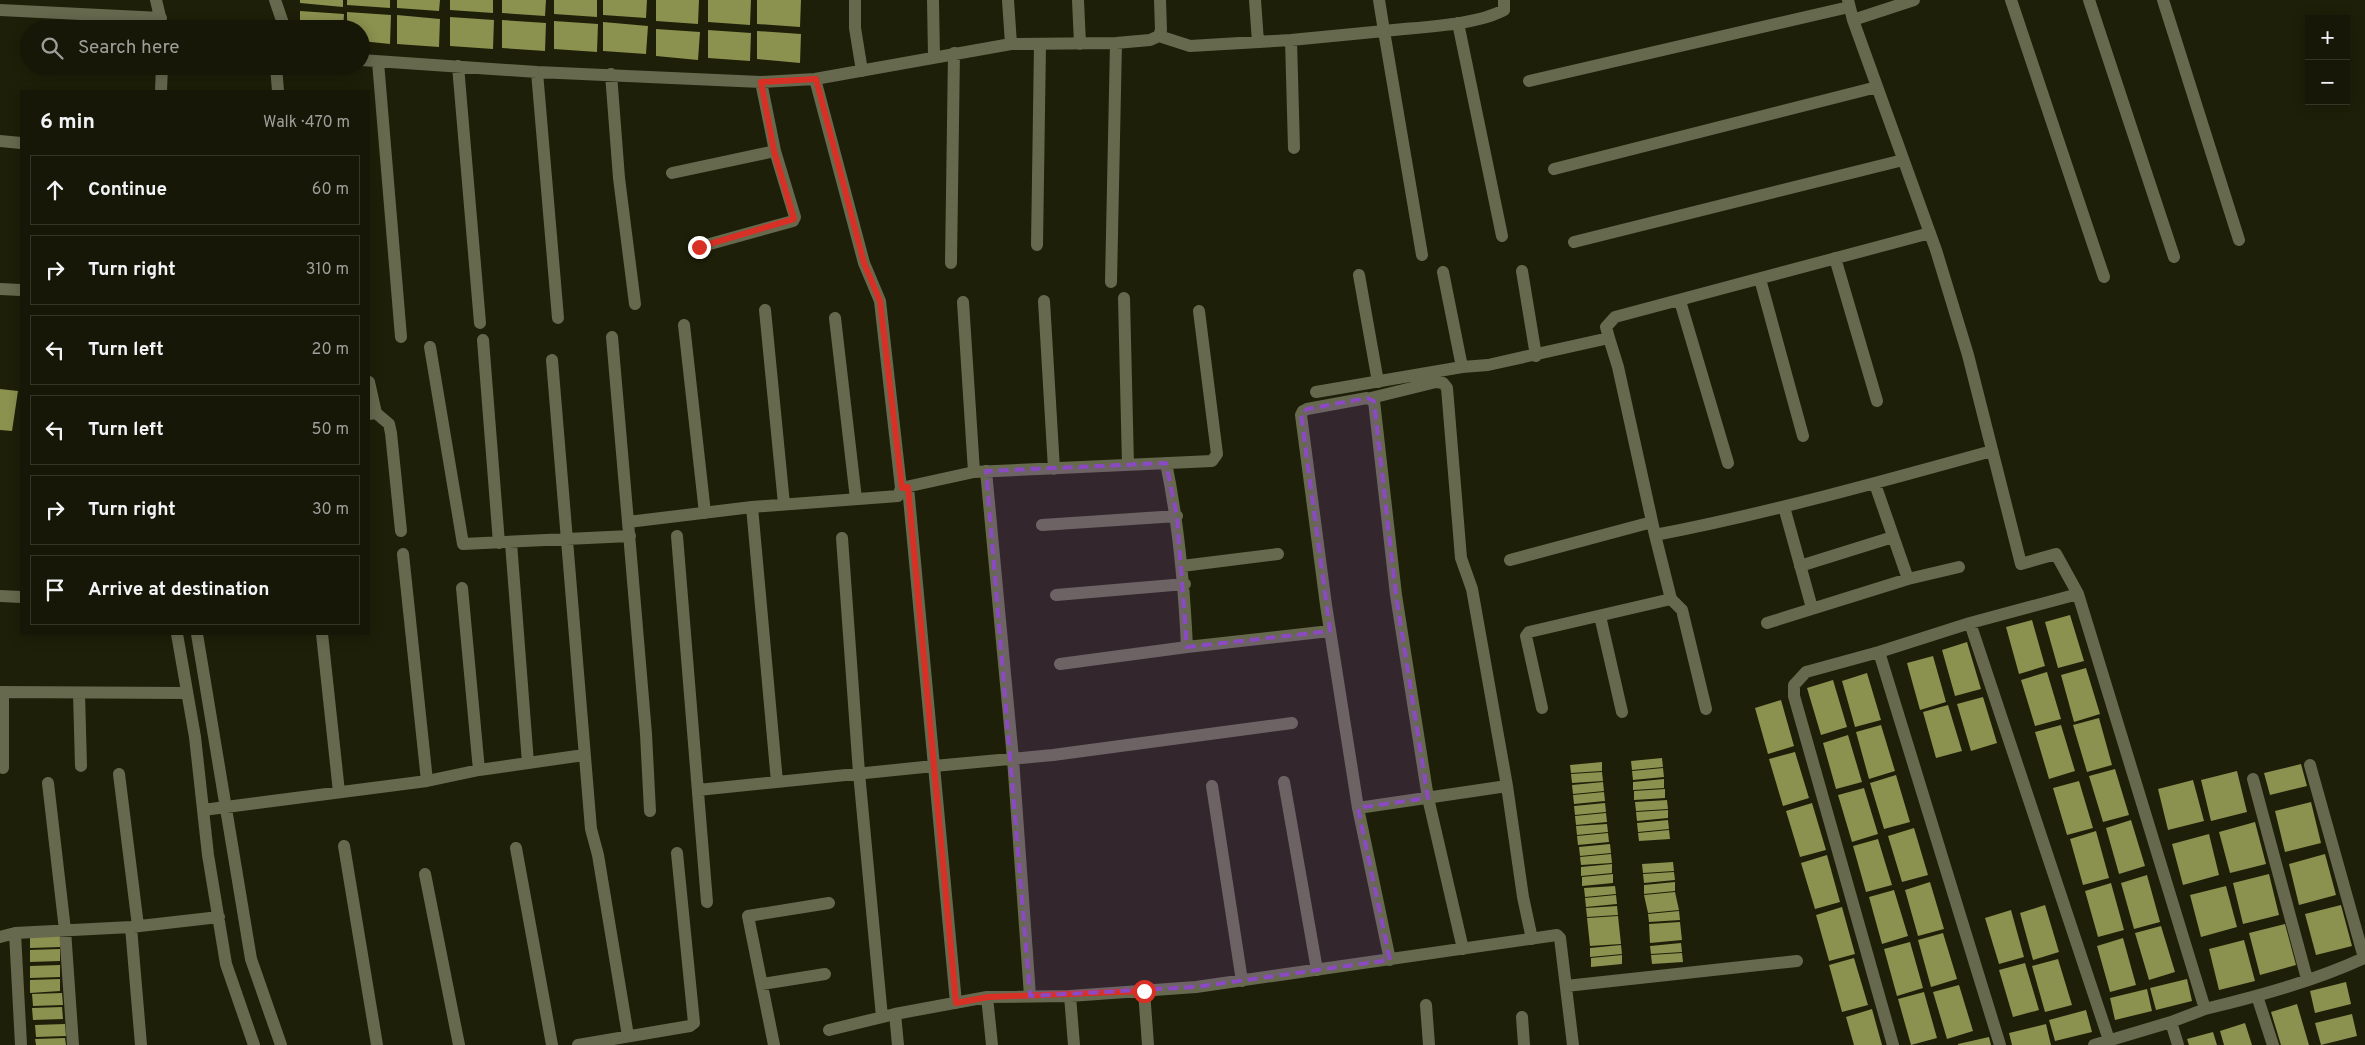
<!DOCTYPE html>
<html lang="en">
<head>
<meta charset="utf-8">
<style>
	body { margin:0; font-family:Overpass,sans-serif; background:#232414; color:#f1f3f6 }
	.controls { position:absolute; right:15px; top:15px; display:grid; overflow:hidden; border-radius:0px; box-shadow:0 2px 12px #0003 }
	.controls button { width:45px; height:45px; display:grid; place-items:center; padding:0; border:0; border-bottom:1px solid #353628; background:#161706; color:#f1f3f6; font:25px sans-serif }
	.stop { position:absolute; width:15px; height:15px; margin:-11px; border:4px solid #d93025; border-radius:50%; background:#fff }
	.stop.end { background:#d93025; border-color:#fff; box-shadow:0 1px 5px #0008 }
	.list { margin:0; padding:0; list-style:none }
	h2 { display:flex; justify-content:space-between; align-items:center; height:65px; margin:0; padding:0 20px; font-size:21px }
	h2 small { font-size:16px; font-weight:400; color:#9e9f9b }
	.list li { display:grid; grid-template-columns:32px 1fr auto; gap:15px; align-items:center; box-sizing:border-box; height:70px; margin:0 10px 10px; padding:0 10px; border:1px solid #353628; border-radius:0px }
	.list b { display:block; font-size:19px; white-space:nowrap }
	.list em { font-size:16px; font-style:normal; color:#9e9f9b }
	.icon { flex:none; width:28px; height:28px; fill:none; stroke:currentColor; stroke-width:2; stroke-linecap:round; stroke-linejoin:round }
	.map { position:relative; flex:none; width:2365px; height:1045px; overflow:hidden }
	.search { position:absolute; background:#161706; box-shadow:0 2px 12px #0003; left:20px; top:20px; width:350px; height:55px; display:flex; align-items:center; gap:12px; box-sizing:border-box; padding:0 18px; border-radius:28px; color:#9e9f9b; font-size:19px }
	.panel { position:absolute; background:#161706; box-shadow:0 2px 12px #0003; left:20px; top:90px; width:350px; height:545px; border-radius:0px }
	.map>svg:first-child { display:block }
	.building { fill:#8b914e }
	.lines { fill:none; stroke-linecap:round; stroke-linejoin:round }
	.minor { stroke:#66694e; stroke-width:12 }
	.route { stroke:#d93025; stroke-width:6 }
	.marked { fill:#8c49c4; fill-opacity:0.2; stroke:#8c49c4; stroke-width:4; stroke-dasharray:10 6; stroke-linejoin:round }
</style>
</head>
<body>
<div class="map">
<svg width="2365" height="1045" viewBox="0 0 2365 1045">
	<rect width="100%" height="100%" fill="#1d1f08"/>
	<path class="building" d="M300,0H343V7L300,3Z
		M347,0H390V8L347,5Z
		M397,0H440L439,11L397,8Z
		M450,0H493V13L450,10Z
		M502,0H546L545,16L502,13Z
		M554,0H597V17L554,14Z
		M603,0H647L646,18L603,15Z
		M656,0H699L698,24L656,21Z
		M708,0H751L750,25L708,22Z
		M757,0H801L800,27L757,24Z
		M300,11L344,14L343,29H300Z
		M347,12L391,15L390,44L361,41V29H347Z
		M397,15L440,19L439,47L397,44Z
		M450,17L494,20L493,49L450,46Z
		M502,20L546,23L545,51L502,48Z
		M554,21L598,24L597,52L554,49Z
		M603,22L648,26L646,54L603,51Z
		M656,29L700,32L698,60L656,56Z
		M708,30L751,33L750,61L708,58Z
		M757,31L801,34L800,63L757,59Z
		M0,389L18,391L12,431L0,430Z
		M2070,615L2084,661L2058,668L2045,622Z
		M2032,620L2045,666L2019,674L2006,627Z
		M1967,642L1981,689L1955,696L1942,650Z
		M1933,656L1946,702L1920,710L1907,663Z
		M2086,668L2100,714L2074,722L2061,675Z
		M2047,672L2061,719L2035,726L2021,680Z
		M1867,673L1881,720L1855,727L1842,681Z
		M1833,680L1847,727L1821,735L1807,688Z
		M1983,697L1997,743L1971,751L1957,704Z
		M1781,700L1794,746L1768,754L1755,708Z
		M1948,705L1962,751L1936,758L1923,712Z
		M2099,718L2112,765L2087,772L2073,725Z
		M1881,725L1895,771L1869,779L1856,732Z
		M2061,725L2075,771L2049,779L2035,732Z
		M1848,735L1862,782L1836,789L1823,743Z
		M1795,752L1809,798L1783,806L1769,759Z
		M1662,758L1663,767L1632,770L1631,761Z
		M1602,762V771L1571,773L1570,765Z
		M2301,764L2307,786L2270,795L2264,773Z
		M1663,768L1664,777L1633,780L1632,771Z
		M2115,769L2129,815L2103,822L2089,776Z
		M2237,771L2247,812L2211,821L2201,780Z
		M1602,772L1603,781L1572,783L1571,774Z
		M1896,775L1910,822L1884,829L1870,783Z
		M1664,779V788L1633,790V782Z
		M2193,780L2204,821L2168,830L2158,789Z
		M2079,781L2093,828L2067,835L2053,788Z
		M1603,782L1604,791L1573,794L1572,785Z
		M1864,788L1878,834L1852,842L1838,795Z
		M1665,789V798L1634,800V791Z
		M1604,792L1605,801L1574,804L1573,795Z
		M1667,800L1668,809L1636,811L1635,802Z
		M2311,802L2321,843L2285,852L2275,811Z
		M1605,803L1606,812L1575,815L1574,806Z
		M1812,803L1826,850L1800,857L1786,811Z
		M1668,810V818L1637,821L1636,812Z
		M1606,813L1607,822L1576,825L1575,816Z
		M1668,820L1669,829L1638,832L1637,823Z
		M2131,820L2145,866L2119,874L2106,828Z
		M2255,822L2266,864L2230,873L2219,832Z
		M1607,824L1608,832L1577,835L1576,826Z
		M1914,828L1928,875L1902,882L1888,836Z
		M1669,830L1670,839L1639,841L1638,833Z
		M2096,831L2109,878L2083,885L2070,839Z
		M1608,833L1609,842L1578,845L1577,836Z
		M2209,834L2219,875L2183,885L2172,844Z
		M1878,839L1892,885L1866,892L1853,846Z
		M1610,844L1611,853L1580,856L1579,847Z
		M1611,854L1612,863L1581,865L1580,857Z
		M2325,854L2336,895L2299,905L2289,864Z
		M1827,855L1840,902L1815,909L1801,863Z
		M1673,862L1674,871L1643,873L1642,864Z
		M1612,864V873L1581,876V867Z
		M1674,872L1675,880L1644,883L1643,874Z
		M1613,874V883L1582,886V877Z
		M2269,874L2279,915L2243,924L2233,883Z
		M2147,875L2160,922L2134,929L2121,883Z
		M1675,882V891L1644,894V885Z
		M1930,882L1944,929L1918,936L1905,890Z
		M2111,883L2124,930L2098,937L2085,891Z
		M1615,886L1616,894L1585,897L1584,888Z
		M2226,886L2237,927L2201,937L2190,895Z
		M1894,890L1908,936L1882,944L1869,897Z
		M1675,892L1679,910L1648,913L1644,895Z
		M1616,895L1617,904L1586,907L1585,898Z
		M2045,905L2059,952L2033,960L2020,913Z
		M2341,905L2352,946L2316,955L2305,914Z
		M1617,906L1618,915L1587,917L1586,908Z
		M1842,907L1855,954L1829,961L1816,915Z
		M2011,910L2024,957L1999,964L1985,918Z
		M1679,911L1680,920L1649,922L1648,914Z
		M1618,916L1621,944L1590,946L1587,918Z
		M1680,922L1682,940L1650,943L1649,924Z
		M2285,924L2296,965L2260,975L2249,933Z
		M2161,926L2175,972L2149,980L2135,933Z
		M1943,933L1957,979L1931,987L1918,940Z
		M60,934V947L30,948V936Z
		M2123,938L2136,985L2110,992L2097,946Z
		M2244,940L2255,981L2219,990L2209,949Z
		M1910,942L1923,988L1897,996L1884,949Z
		M1681,943L1682,952L1651,954L1650,946Z
		M1621,945L1622,954L1590,957V948Z
		M60,949V961L30,962V950Z
		M1682,953L1683,962L1652,964L1651,955Z
		M1622,955V964L1591,967V958Z
		M1854,958L1868,1005L1842,1012L1829,965Z
		M2058,959L2072,1005L2045,1012L2032,966Z
		M2025,963L2039,1010L2013,1017L1999,970Z
		M60,965V977L30,978V966Z
		M60,979V991L30,993V980Z
		M2187,979L2192,1001L2156,1010L2150,988Z
		M2346,982L2351,1004L2315,1013L2310,991Z
		M1959,985L1973,1031L1947,1039L1933,992Z
		M2147,989L2152,1011L2115,1020L2110,998Z
		M1924,992L1937,1038L1911,1045L1898,999Z
		M62,993L63,1005L33,1006L32,994Z
		M2297,1004L2309,1045H2281L2271,1012Z
		M62,1007L63,1019L33,1020L32,1008Z
		M1872,1009L1882,1045H1854L1846,1017Z
		M2086,1010L2092,1032L2055,1041L2049,1020Z
		M2352,1014L2357,1036L2321,1045L2315,1023Z
		M2245,1023L2252,1045H2224L2220,1031Z
		M65,1024L66,1036L36,1037L35,1025Z
		M2046,1024L2051,1045H2012L2009,1033Z
		M2213,1032L2217,1045H2189L2187,1039Z
		M1989,1037L1991,1045H1958V1044Z
		M65,1038L66,1045H36L35,1039Z"/>
	<g class="lines">
		<path class="minor" d="M156,0L163,29
			M275,0L285,29
			M855,0V28L862,71
			M933,0L934,57
			M1008,0L1011,44
			M1078,0L1080,44
			M1255,0L1258,42
			M1848,0L1853,20L1936,250L1968,355L2021,564L2056,554L2078,594L2205,1009C2259,996 2314,981 2364,958L2310,765
			M2011,0L2104,277
			M2089,0L2174,257
			M2163,0L2239,240
			M0,10L161,18
			M1853,20L1914,0
			M1458,23L1502,236
			M1159,36L1190,46L1291,40L1384,31L1379,0
			M1291,40L1294,148
			M361,60L537,72L761,82L815,79L1011,44L1116,43L1150,40L1159,36L1161,30L1160,0
			M378,62L401,337
			M276,66L278,91
			M458,66L480,323
			M537,72L558,318
			M611,74L619,178L635,304
			M815,79L864,263L880,301L901,488L974,472L1212,461L1217,454L1199,311
			M1529,81L1849,7
			M161,91L162,66
			M0,141L21,143
			M1554,169L1877,87
			M672,173L775,151L761,82
			M1574,242L1903,160
			M1037,245L1040,44
			M699,247L793,221L795,217L775,151
			M1422,255L1384,31C1417,27 1475,26 1504,10V0
			M1835,258L1877,401
			M951,263L954,53
			M1522,271L1536,356
			M1443,272L1462,367
			M1359,275L1378,382
			M1760,279L1803,436
			M1111,282L1116,43
			M0,289L21,290
			M1124,298L1128,465
			M1044,301L1054,469
			M1680,301L1728,463
			M963,302L974,472
			M765,310L784,504
			M835,318L856,499
			M684,325L705,513
			M612,337L628,522
			M1609,338L1618,367L1655,535C1769,513 1880,482 1992,451
			M483,340L499,543
			M430,347L463,544L630,536
			M552,360L591,829L598,855L628,1036
			M369,382L376,413L369,414
			M1316,392L1462,367L1488,365L1609,338L1606,327L1615,317L1930,233
			M1371,398L1436,382L1443,383L1447,388L1461,558L1472,589L1507,786
			M376,413L389,424L391,433L401,531
			M986,471L1013,759L1030,996
			M1875,484L1908,579
			M908,487L934,766L1053,755L1292,723
			M1784,507L1812,608
			M1042,525L1177,516
			M677,536L707,902
			M842,538L859,773L882,1017
			M511,543L528,763
			M403,554L427,781
			M1510,560L1652,522
			M1182,566L1278,554
			M1800,566L1893,537
			M462,588L479,770
			M1056,595L1185,584
			M0,596L21,597
			M1671,599L1682,610L1706,709
			M1600,616L1622,712
			M1767,623L1908,579L1959,567
			M1970,623L2109,1040
			M177,634L195,737L208,855L226,964L254,1045
			M197,634L251,959L281,1045
			M322,634L339,792
			M1187,647L1330,631
			M1879,652L2000,1045
			M1060,664L1187,647C1184,583 1179,525 1166,463
			M0,692L187,693
			M3,693V768
			M79,693L81,766
			M1542,708L1526,636L1529,632L1671,599L1655,535
			M119,774L138,926
			M2253,779L2307,979
			M777,782L752,507L898,496L901,488
			M1284,782L1317,970
			M48,783L65,930L73,1045
			M1212,786L1242,981
			M698,790L934,766L956,1003
			M1358,808L1507,786L1523,897L1532,939
			M203,810L427,781L479,770L584,755
			M650,811L646,734L628,522L752,507
			M344,846L377,1045
			M516,848L552,1045
			M425,874L459,1045
			M131,927L141,1045
			M15,933L21,1045
			M0,937L15,933L131,927L219,917
			M1390,960L1358,808L1326,605L1301,415L1303,411L1307,409L1367,398L1374,401L1396,595L1428,798L1463,949
			M762,984L825,974
			M1566,986L1797,961
			M1144,991L1148,1045
			M1070,996L1074,1045
			M2257,996L2273,1045
			M987,997L992,1045
			M1426,1005L1429,1045
			M895,1014L987,997L1070,996L1196,987L1557,935L1560,938L1573,1045
			M1522,1017L1524,1045
			M2171,1022L2178,1045
			M829,1030L895,1014L898,1045
			M578,1045L690,1026L694,1023L677,853
			M774,1045L748,916L829,903
			M1893,1045L1794,696V685L1806,672L1879,652L1970,623L2078,594
			M2094,1045L2171,1022L2205,1009"/>
	</g>
	<g class="lines">
		<path class="route" d="M699,247L794,219L774,151L761,82L816,79L864,263L880,301L902,488L908,487L956,1003L988,997L1144,991"/>
	</g>
	<path class="marked" d="M1367,398L1374,401L1396,595L1428,798L1358,808L1390,960L1196,987L1030,996L986,471L1166,463L1177,516L1187,647L1330,631L1301,415L1307,409Z"/>
</svg>
<div class="controls">
<button>+</button>
<button>−</button>
</div>
<div class="stop" style="left:1144px;top:991px"></div>
<div class="stop end" style="left:699px;top:247px"></div>
<div class="search"><svg class="icon" aria-label="search" viewBox="0 0 24 24"><circle cx="10" cy="10" r="6"/><path d="M15 15l6 6"/></svg>Search here</div>
<section class="panel">
<h2>6 min<small>Walk · 470 m</small></h2>
<ul class="list">
<li><svg class="icon" aria-label="ahead" viewBox="0 0 24 24"><path d="M12 20V5M6 11l6-6 6 6"/></svg><div><b>Continue</b></div><em>60 m</em></li>
<li><svg class="icon" aria-label="right" viewBox="0 0 24 24"><path d="M7 20v-9h11M14 6l5 5-5 5"/></svg><div><b>Turn right</b></div><em>310 m</em></li>
<li><svg class="icon" aria-label="left" viewBox="0 0 24 24"><path d="M17 20v-9H6M10 6l-5 5 5 5"/></svg><div><b>Turn left</b></div><em>20 m</em></li>
<li><svg class="icon" aria-label="left" viewBox="0 0 24 24"><path d="M17 20v-9H6M10 6l-5 5 5 5"/></svg><div><b>Turn left</b></div><em>50 m</em></li>
<li><svg class="icon" aria-label="right" viewBox="0 0 24 24"><path d="M7 20v-9h11M14 6l5 5-5 5"/></svg><div><b>Turn right</b></div><em>30 m</em></li>
<li><svg class="icon" aria-label="arrive" viewBox="0 0 24 24"><path d="M6 21V4h12l-3 4 3 4H6"/></svg><div><b>Arrive at destination</b></div></li>
</ul>
</section>
</div>
</body>
</html>
